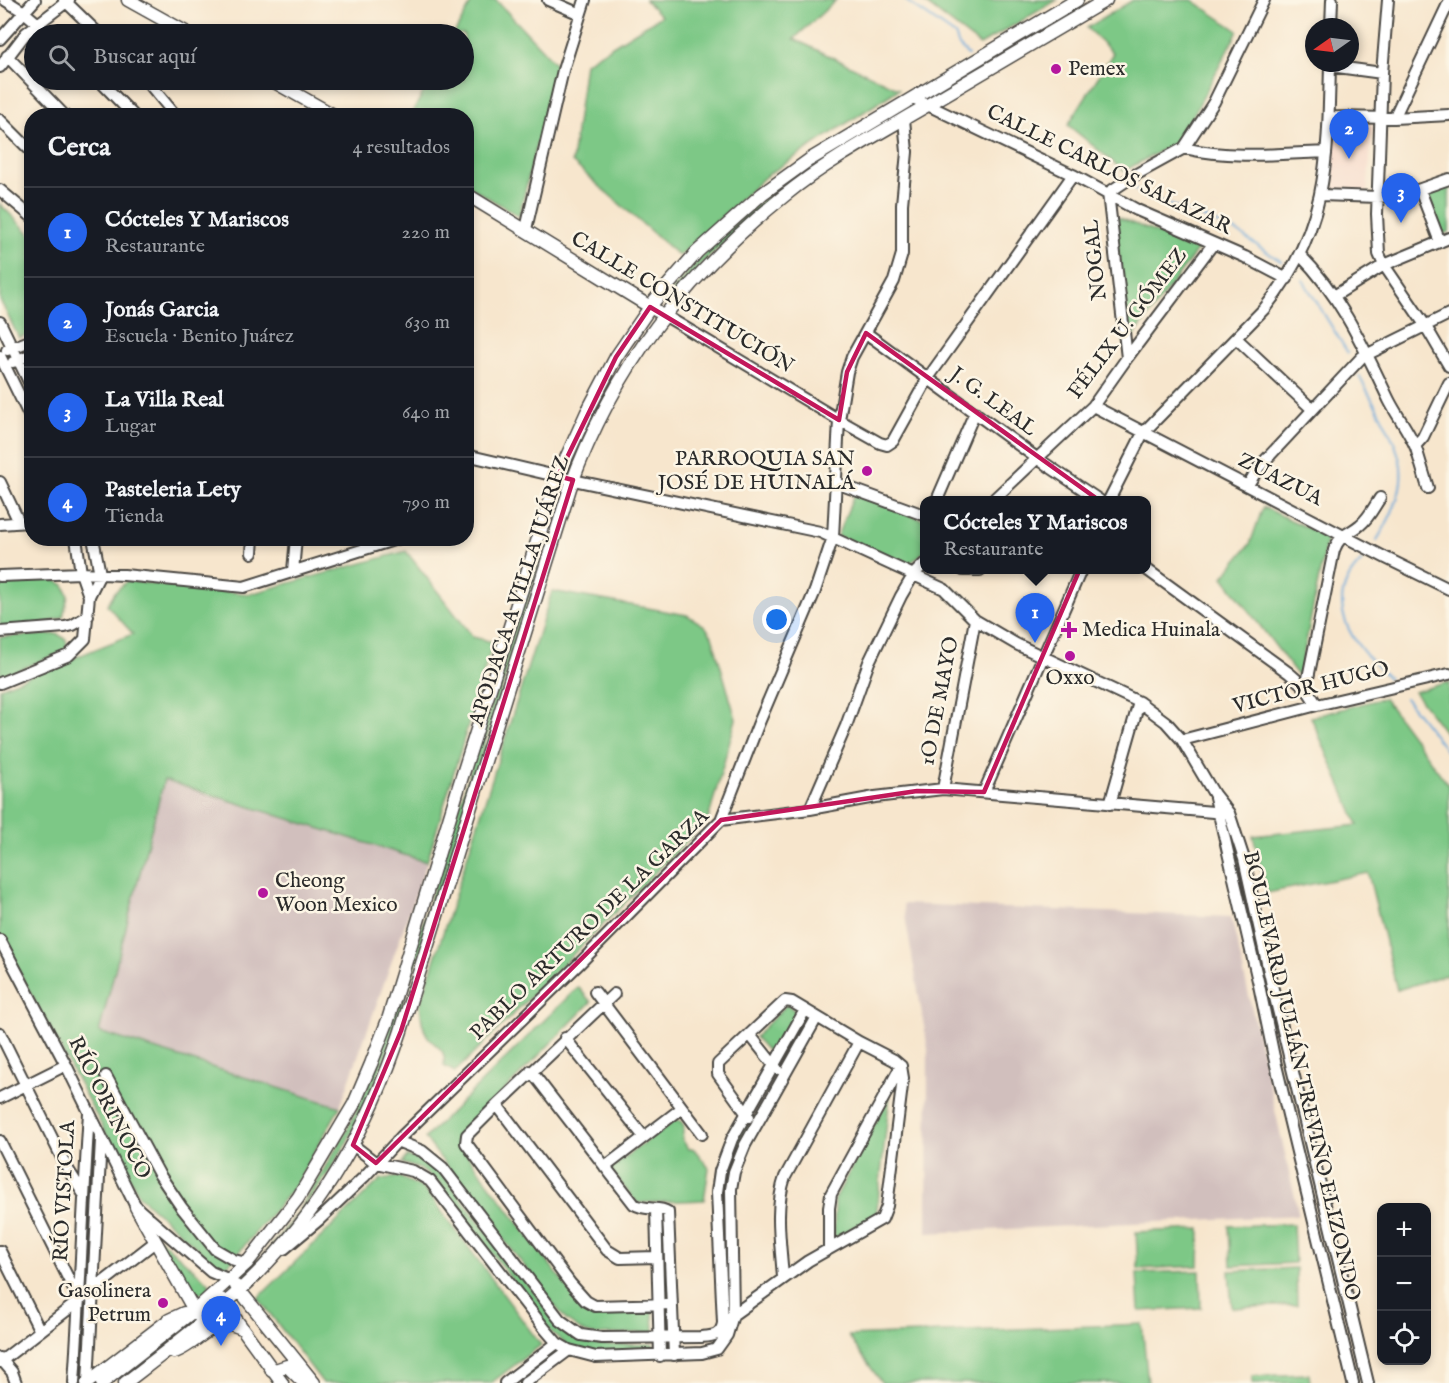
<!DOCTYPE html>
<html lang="es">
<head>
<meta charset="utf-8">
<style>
	body { margin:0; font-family:"IM FELL English",serif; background:#242831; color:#f1f3f6 }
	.controls { position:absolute; right:18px; bottom:18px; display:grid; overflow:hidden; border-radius:12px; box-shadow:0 3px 9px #0003 }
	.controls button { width:54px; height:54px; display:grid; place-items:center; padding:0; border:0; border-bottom:2px solid #363941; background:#171b24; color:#f1f3f6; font:30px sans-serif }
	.compass { position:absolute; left:1305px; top:18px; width:54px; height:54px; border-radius:50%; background:#171b24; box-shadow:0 3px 9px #0003; rotate:256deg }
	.you { position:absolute; left:777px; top:620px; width:21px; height:21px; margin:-15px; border:4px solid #fff; border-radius:50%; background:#1a73e8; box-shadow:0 0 0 9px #1a73e833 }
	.badge { display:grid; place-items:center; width:39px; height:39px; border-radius:50%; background:#2563eb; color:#fff; font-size:20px; font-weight:700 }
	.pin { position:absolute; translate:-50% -50px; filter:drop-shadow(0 2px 3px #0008) }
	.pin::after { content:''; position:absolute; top:32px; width:21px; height:18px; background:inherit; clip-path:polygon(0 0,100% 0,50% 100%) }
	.popup { position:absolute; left:920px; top:496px; width:231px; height:78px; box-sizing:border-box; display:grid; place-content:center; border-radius:12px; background:#171b24; filter:drop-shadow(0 2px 4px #0005); font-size:20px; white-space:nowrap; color:#9ea1a6 }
	.popup b { font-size:22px; color:#f1f3f6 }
	.popup::after { content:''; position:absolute; left:50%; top:100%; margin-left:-12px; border:12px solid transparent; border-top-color:#171b24 }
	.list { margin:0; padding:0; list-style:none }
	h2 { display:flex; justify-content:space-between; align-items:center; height:78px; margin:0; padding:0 24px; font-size:26px }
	h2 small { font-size:20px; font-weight:400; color:#9ea1a6 }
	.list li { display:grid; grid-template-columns:39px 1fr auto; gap:18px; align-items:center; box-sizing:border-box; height:90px; padding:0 24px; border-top:2px solid #363941 }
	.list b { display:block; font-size:22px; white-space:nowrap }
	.list p { margin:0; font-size:20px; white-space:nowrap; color:#9ea1a6 }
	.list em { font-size:20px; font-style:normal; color:#9ea1a6 }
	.icon { flex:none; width:33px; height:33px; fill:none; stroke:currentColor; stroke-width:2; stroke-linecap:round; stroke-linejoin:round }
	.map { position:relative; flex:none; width:1449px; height:1383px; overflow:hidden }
	.search { position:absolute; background:#171b24; box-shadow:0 3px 9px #0003; left:24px; top:24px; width:450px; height:66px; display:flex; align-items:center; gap:15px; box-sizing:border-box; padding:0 21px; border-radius:33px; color:#9ea1a6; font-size:22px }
	.panel { position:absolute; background:#171b24; box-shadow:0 3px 9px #0003; left:24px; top:108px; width:450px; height:438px; border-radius:24px }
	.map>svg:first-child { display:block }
	.built { fill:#f5d2c3 }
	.industrial { fill:#d1bfbd }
	.green { fill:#7dc886; stroke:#547a58; stroke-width:1.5 }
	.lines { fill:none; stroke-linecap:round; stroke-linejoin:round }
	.stream { stroke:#65a6d9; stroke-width:2 }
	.minor-casing { stroke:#4a4743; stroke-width:14 }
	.major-casing { stroke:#4a4743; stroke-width:15 }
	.minor { stroke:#fff; stroke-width:10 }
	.major { stroke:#fff; stroke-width:12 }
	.marked { fill:none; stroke:#c2185b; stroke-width:4.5; stroke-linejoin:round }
	.poi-dot { fill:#b5179e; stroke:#fcf5e5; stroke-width:2 }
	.labels { text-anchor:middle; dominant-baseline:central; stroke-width:5; stroke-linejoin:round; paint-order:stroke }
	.poi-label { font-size:21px; fill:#2b2b2b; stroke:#fcf5e5; text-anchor:start }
	.street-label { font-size:21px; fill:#2b2b2b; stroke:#fcf5e5 }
</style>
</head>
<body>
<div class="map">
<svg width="1449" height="1383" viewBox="0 0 1449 1383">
	<rect width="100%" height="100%" fill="#fcf5e5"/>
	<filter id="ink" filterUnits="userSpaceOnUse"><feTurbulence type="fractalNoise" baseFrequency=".0167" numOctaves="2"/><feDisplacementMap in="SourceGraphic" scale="12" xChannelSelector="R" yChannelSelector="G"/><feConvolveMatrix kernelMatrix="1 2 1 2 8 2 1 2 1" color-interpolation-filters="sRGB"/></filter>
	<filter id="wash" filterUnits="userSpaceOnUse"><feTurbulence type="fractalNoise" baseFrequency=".008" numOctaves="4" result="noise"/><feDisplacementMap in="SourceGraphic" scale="24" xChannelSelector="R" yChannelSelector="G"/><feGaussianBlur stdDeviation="1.35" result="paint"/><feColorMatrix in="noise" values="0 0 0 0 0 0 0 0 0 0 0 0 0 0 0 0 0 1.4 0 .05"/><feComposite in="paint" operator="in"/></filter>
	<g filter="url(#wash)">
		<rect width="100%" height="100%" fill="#f7e6cd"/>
		<path class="built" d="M1373,125L1367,192L1328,191L1331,127Z"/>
		<path class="industrial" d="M164,780L427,862L340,1107L99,1032Z
			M903,904L1231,917L1299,1215L927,1233L928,1049Z"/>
		<path class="green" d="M473,0H496L556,64L519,216L467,185L466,116L411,115L430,80H464V34H454Z
			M645,0H836L794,39L899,89L766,176L679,256L572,162L585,63L661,16Z
			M921,0H1057L980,45Z
			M1133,0H1192L1238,31L1180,140L1124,171L1068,125L1113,53L1087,28Z
			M801,173L804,174L707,258L667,304H662C700,254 748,207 801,173Z
			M1449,184V232L1440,235L1425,193Z
			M0,204L31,235V333L19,338L0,300Z
			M1114,216L1198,249L1130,341Z
			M564,485L447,868L388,1051L366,1104L346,1144L327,1175L284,1234L243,1278L242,1277L260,1260L297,1214L347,1130L367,1087L406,977L545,531L561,486Z
			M855,493L924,520V552L908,565L837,536Z
			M1263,507L1327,537L1299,677L1223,577L1250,544Z
			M406,551L473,637L493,642L427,862L164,780L99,1032L340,1107L295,1186L223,1271L140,1197L0,936V688L133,634L107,605L115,592L127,581L250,594Z
			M50,577L64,585L68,596L63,617L47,623L0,628V580Z
			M552,591L687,615L705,626L712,636L736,719L708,820L455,1072L444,1066C446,1048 439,1050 429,1038C422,1029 421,1016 420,1005Z
			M57,634L66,639L67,646L62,653L0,677V637Z
			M1449,682V737L1414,692Z
			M1384,698L1449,786V974L1397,990L1368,873L1267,893L1253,836L1358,825L1311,717Z
			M578,987L591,1002L456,1140L579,1303L594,1312L653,1311L654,1332L593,1335L585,1333L566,1320L425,1138Z
			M787,1004L797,1013L771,1055L755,1037Z
			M890,1095L876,1217L834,1238L835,1199Z
			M675,1120L681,1121L684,1126L682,1139L688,1149H694L709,1168L704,1200L637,1203L609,1169Z
			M746,1124L749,1127L734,1155L726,1183L730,1308L725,1312L722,1182L734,1144Z
			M407,1156L425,1162L445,1177L566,1334C590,1350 625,1344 653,1344L654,1353L590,1352L568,1346L550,1331L439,1183L420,1169L402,1163Z
			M399,1177L425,1189L541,1345L491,1383H323L258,1298L381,1179Z
			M1293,1224L1295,1263L1231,1266L1229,1226Z
			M1200,1229L1199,1266L1138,1269L1136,1232Z
			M154,1234L210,1284L207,1291L199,1294L189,1291Z
			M1296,1268L1297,1305L1232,1308L1229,1271Z
			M1200,1271L1201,1308L1139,1311L1137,1273Z
			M1142,1324L1148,1383H882L848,1336Z
			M1309,1374L1310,1383H1252V1376Z"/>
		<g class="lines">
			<path class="stream" d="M905,0L955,35L959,46L968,55
				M1135,189L1148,198L1185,210L1236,231L1282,262
				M1303,280L1348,353
				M1359,376C1372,401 1394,434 1400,461C1406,488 1391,518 1377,540
				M1362,561C1319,602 1354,647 1389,678
				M1405,698L1449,754"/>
		</g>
	</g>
	<g filter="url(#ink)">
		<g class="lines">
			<g class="minor-casing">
				<path id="minor" d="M5,0L24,12L50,34
					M64,0L99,34
					M548,0L580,14
					M1388,0L1382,73L1377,214L1379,254L1384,265L1425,325L1449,366
					M1331,27L1332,0
					M0,39L35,0
					M7,56L65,116
					M1330,66L1382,73
					M0,67L26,33L69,0
					M99,80L134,116
					M146,80L176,116
					M913,98L1073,175L1137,210L1245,257L1287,279
					M1329,117L1394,118L1449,115
					M1394,118L1449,2
					M0,120L32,152
					M1184,148C1230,159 1279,154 1326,152
					M0,190L32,217
					M1420,190L1440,242
					M1108,193L1135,175L1184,148L1214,102L1264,0
					M1108,193L1127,358
					M1321,195L1378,197L1406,194L1449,179
					M526,229L563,70L585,0
					M1300,255C1341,296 1364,348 1389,400C1397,416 1409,431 1416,448C1420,461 1424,475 1428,488
					M1334,296L1384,265L1449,238
					M664,315L839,420L880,443L887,445L893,441L928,378L1073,175
					M0,322L32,388
					M866,333L1038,459L1099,500
					M1236,338L1312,409
					M7,350L32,340
					M0,356L32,421
					M13,362L32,354
					M1093,406L1386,558L1449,589
					M1415,446L1423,437L1449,383
					M466,455L573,480L820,532L944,589L975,620L1016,644L1139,702L1166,722L1182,740L1214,794L1229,813L1244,859L1272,985L1368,1383
					M0,482L19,522
					M836,483L924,515
					M1248,485L1259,467L1362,357L1449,314
					M937,500L975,412
					M993,500L1093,406L1127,358L1213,244
					M1109,500L1143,433L1264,309C1328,231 1328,159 1330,63
					M0,524L29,522
					M252,553L253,538
					M1146,569L1289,673L1306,688L1317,705
					M963,570H980
					M293,571L296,538
					M0,576L81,573L124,575L244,587L400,538
					M89,596L100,574L93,538
					M0,632L65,627L73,625L88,616
					M0,683L69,655L85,639L89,596L81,573L76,538
					M1306,688L1334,550C1341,533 1348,535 1360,525C1369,518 1374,507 1380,498
					M1182,740L1317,705L1449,674
					M943,789L975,620
					M984,792L1081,570
					M1215,797L1259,985L1274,1057L1353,1383
					M1110,804L1139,702
					M810,809L846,726L869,662L901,596L914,574L924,564
					M721,820L810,809L875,797L943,789L1225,813
					M0,940L66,1065L136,1207L211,1272L230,1280
					M595,992L702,1134
					M614,994L497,1105L467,1135L466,1143L570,1283L586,1301L595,1306L671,1304
					M0,1033L67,1168L83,1193
					M750,1035L777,1069
					M565,1038L644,1137
					M531,1071L634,1204C647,1212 658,1205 668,1212L674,1355
					M106,1076L159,1174L182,1208L215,1249L234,1260L247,1263
					M0,1098L66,1065
					M497,1105L607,1250L620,1258L656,1257
					M0,1141L78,1298
					M397,1141L422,1151L443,1168L560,1320L581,1335L602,1338L701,1337C712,1336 721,1336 723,1323L717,1192L720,1171L732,1139L805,1010
					M353,1145L376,1163L413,1171L430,1181L545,1329L557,1343L569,1350L596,1357L702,1353L717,1349L727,1335L733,1315L731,1189L734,1172L745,1145L817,1017
					M605,1167L682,1108
					M656,1209L660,1356
					M829,1248V1208L831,1194L901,1066
					M284,1249L320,1219L364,1177L402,1136L579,964L721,820L758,725L815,591L833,537L839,420L847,372L852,357L894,281L902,254V204L907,152L904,119
					M0,1251L40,1331
					M783,1278C781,1245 774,1209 785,1177L859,1042
					M730,1317L808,1261L882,1219L887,1206L903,1078L901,1066L894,1060L859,1042L792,1002L785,1001L718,1064V1074L749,1117
					M0,1358L12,1372L16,1383
					M0,1362L155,1242
					M88,1382L101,1140
					M74,1383C80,1293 83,1203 89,1113
					M505,1383L557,1343
					M525,1383L569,1350"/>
			</g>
			<g class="major-casing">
				<path id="major" d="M128,0L189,34
					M271,80L335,116
					M466,194L657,311
					M136,1207L194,1310L210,1330
					M236,1286L314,1383
					M221,1299L282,1383
					M174,1352C190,1348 211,1324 223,1323C229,1323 236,1326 242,1328
					M272,1371L287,1366L304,1383
					M87,1383L169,1320L184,1313
					M102,1383L201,1305L247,1263L298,1198L354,1104L371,1064L388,1020L459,786L558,476L587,412L616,357L655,300L697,252L762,194L809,160L1077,0
					M125,1383C164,1353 203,1324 239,1291C316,1220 369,1129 401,1031L570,488C614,367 685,276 784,196C827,161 878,134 926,106C986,71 1046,35 1106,0"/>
			</g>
			<use href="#minor" class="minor"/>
			<use href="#major" class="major"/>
		</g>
	</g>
	<path class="marked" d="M650,307L839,420L847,372L866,333L1107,506L984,792L917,791L721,820L376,1163L353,1145L401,1031L573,480L558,476L616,357Z"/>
	<g class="poi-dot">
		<circle cx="1056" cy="69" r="6"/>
		<circle cx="867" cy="471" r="6"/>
		<path d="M1066 621h6v6h6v6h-6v6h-6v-6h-6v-6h6z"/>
		<circle cx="1070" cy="656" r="6"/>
		<circle cx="263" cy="893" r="6"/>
		<circle cx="163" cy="1303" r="6"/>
	</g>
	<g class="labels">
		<g class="poi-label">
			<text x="1068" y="69">Pemex</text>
			<text x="855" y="459" text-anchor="end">PARROQUIA SAN<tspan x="855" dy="24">JOSÉ DE HUINALÁ</tspan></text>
			<text x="1082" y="630">Medica Huinala</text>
			<text x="1070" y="678" text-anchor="middle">Oxxo</text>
			<text x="275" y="881">Cheong<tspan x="275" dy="24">Woon Mexico</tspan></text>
			<text x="151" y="1291" text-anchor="end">Gasolinera<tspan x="151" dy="24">Petrum</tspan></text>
		</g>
		<g class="street-label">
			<text transform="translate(1109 170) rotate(26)">CALLE CARLOS SALAZAR</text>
			<text transform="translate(1096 260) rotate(-96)">NOGAL</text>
			<text transform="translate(682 303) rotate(31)">CALLE CONSTITUCIÓN</text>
			<text transform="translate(1128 324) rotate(-53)">FÉLIX U. GÓMEZ</text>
			<text transform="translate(993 402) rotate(36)">J. G. LEAL</text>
			<text transform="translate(1280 480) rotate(27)">ZUAZUA</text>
			<text transform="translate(520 591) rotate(-72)">APODACA A VILLA JUÁREZ</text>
			<text transform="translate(1311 688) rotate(-14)">VICTOR HUGO</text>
			<text transform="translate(940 701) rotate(-79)">1O DE MAYO</text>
			<text transform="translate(590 925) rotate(-44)">PABLO ARTURO DE LA GARZA</text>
			<text transform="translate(1301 1076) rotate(77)">BOULEVARD JULIÁN TREVIÑO ELIZONDO</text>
			<text transform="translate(109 1108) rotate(63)">RÍO ORINOCO</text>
			<text transform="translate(65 1191) rotate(-87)">RÍO VISTOLA</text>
		</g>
	</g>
</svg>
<div class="controls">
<button>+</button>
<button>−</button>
<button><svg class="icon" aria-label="locate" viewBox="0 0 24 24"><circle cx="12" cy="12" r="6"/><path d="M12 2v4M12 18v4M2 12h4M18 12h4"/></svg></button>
</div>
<svg class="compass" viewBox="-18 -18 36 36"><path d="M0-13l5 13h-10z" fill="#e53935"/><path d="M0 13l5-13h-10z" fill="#9ea1a6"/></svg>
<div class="you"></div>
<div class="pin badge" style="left:1035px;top:643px">1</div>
<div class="popup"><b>Cócteles Y Mariscos</b>Restaurante</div>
<div class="pin badge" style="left:1349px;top:159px">2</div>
<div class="pin badge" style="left:1401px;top:223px">3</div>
<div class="pin badge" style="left:221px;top:1346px">4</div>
<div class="search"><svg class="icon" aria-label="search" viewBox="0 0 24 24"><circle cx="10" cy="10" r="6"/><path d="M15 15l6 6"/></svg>Buscar aquí</div>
<section class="panel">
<h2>Cerca<small>4 resultados</small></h2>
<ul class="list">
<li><span class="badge">1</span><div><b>Cócteles Y Mariscos</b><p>Restaurante</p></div><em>220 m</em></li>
<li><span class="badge">2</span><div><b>Jonás Garcia</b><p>Escuela · Benito Juárez</p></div><em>630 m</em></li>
<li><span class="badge">3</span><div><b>La Villa Real</b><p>Lugar</p></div><em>640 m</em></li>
<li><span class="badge">4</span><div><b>Pasteleria Lety</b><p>Tienda</p></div><em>790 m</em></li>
</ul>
</section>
</div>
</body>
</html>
